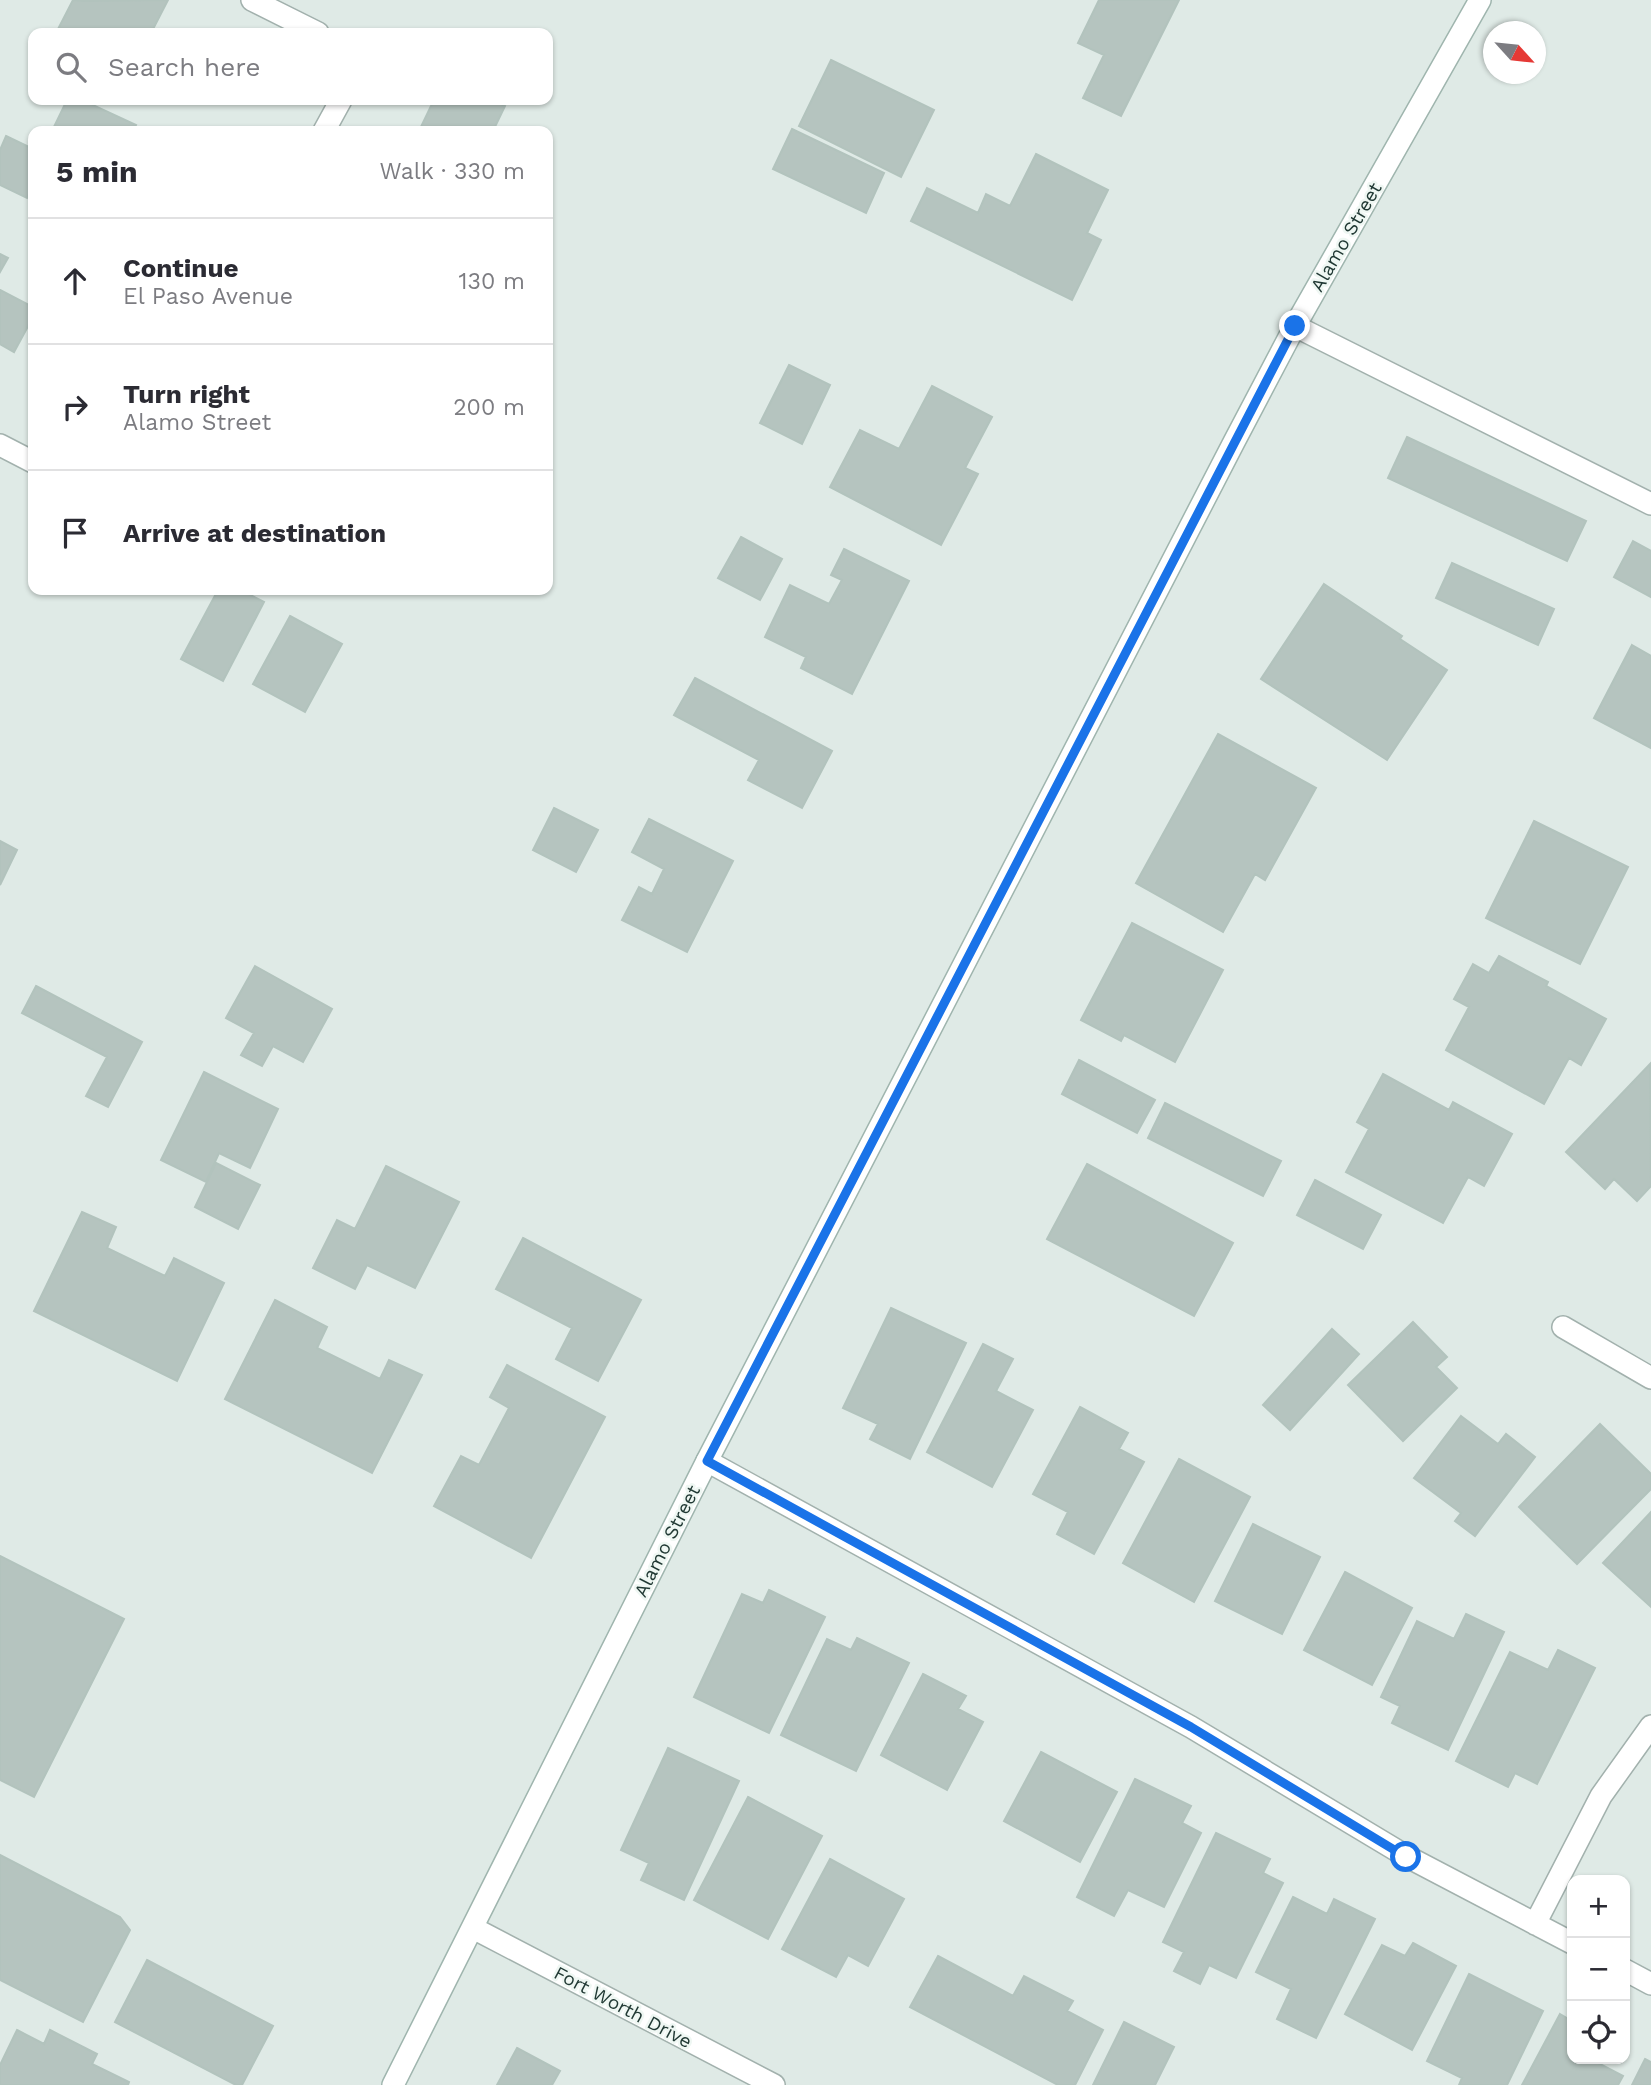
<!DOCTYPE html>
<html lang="en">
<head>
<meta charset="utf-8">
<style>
	body { margin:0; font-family:"Work Sans",sans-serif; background:#f7f7f7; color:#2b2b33 }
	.controls { position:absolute; right:21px; bottom:21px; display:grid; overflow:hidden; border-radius:14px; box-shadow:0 2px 5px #0004 }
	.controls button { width:63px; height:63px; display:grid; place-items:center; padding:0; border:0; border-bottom:2px solid #e1e1e2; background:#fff; color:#2b2b33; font:35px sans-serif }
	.compass { position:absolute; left:1483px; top:21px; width:63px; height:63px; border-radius:50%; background:#fff; box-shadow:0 2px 5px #0004; rotate:117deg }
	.stop { position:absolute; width:21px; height:21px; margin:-16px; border:5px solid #1a73e8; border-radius:50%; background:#fff }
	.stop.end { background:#1a73e8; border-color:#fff; box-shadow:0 2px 7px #0008 }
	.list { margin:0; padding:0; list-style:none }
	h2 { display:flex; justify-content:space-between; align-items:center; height:91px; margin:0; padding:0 28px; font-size:30px }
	h2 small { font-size:23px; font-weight:400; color:#7c7c81 }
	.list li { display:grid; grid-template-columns:46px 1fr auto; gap:21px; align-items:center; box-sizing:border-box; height:126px; padding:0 28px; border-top:2px solid #e1e1e2 }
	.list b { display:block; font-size:26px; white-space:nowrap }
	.list p { margin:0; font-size:23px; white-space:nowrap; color:#7c7c81 }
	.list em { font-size:23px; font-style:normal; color:#7c7c81 }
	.icon { flex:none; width:38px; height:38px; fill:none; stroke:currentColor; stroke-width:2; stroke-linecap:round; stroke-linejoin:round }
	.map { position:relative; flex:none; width:1651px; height:2085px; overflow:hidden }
	.search { position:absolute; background:#fff; box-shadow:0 2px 5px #0004; left:28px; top:28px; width:525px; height:77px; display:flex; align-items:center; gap:18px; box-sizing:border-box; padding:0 24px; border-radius:14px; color:#7c7c81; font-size:26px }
	.panel { position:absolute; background:#fff; box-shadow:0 2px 5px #0004; left:28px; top:126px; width:525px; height:469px; border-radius:14px }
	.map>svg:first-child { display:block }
	.building { fill:#b5c4bf; stroke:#b2c3bd; stroke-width:2 }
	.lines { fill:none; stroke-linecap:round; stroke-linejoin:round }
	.service-casing { stroke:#a2b1ad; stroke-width:24 }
	.minor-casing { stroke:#a2b1ad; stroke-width:24 }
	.secondary-casing { stroke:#9fb5ae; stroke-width:24 }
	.service { stroke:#fff; stroke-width:21 }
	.minor { stroke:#fff; stroke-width:21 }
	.secondary { stroke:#fff; stroke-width:21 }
	.route { stroke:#1a73e8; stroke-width:9 }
	.labels { text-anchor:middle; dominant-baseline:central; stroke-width:5; stroke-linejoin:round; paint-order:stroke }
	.street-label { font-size:19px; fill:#213934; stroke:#eff7f3 }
</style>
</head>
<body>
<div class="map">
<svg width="1651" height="2085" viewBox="0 0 1651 2085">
	<rect width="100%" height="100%" fill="#dfeae6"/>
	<path class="building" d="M73,0L85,1L168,0L151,33H56Z
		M1099,0H1179L1121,116L1083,98L1104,55L1078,43Z
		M831,60L934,110L901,177L799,126Z
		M67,100H82L136,125L133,131H52Z
		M424,100H492L505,106L493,131H419L432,104Z
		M792,129L884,173L866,213L773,169Z
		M6,136L33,149V184L27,198L0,185V150Z
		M1036,154L1108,190L1087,233L1101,240L1072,300L911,221L927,188L978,213L986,194L1010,206Z
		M0,254L8,258L0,272Z
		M0,290L33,307V317L14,352L0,344Z
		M789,365L830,385L802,444L760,423Z
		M932,386L992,417L965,468L978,474L941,545L830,487L860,430L899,449Z
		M1407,437L1586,521L1567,561L1388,478Z
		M741,537L782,559L760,600L718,578Z
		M1633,541L1651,551V597L1614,577Z
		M844,549L909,581L852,694L801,668L806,657L765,637L790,585L829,604L842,580L831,575Z
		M1452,563L1554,609L1538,645L1436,598Z
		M1324,584L1402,636L1400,639L1447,670L1387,760L1261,679Z
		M218,590H241L264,602L223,681L181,659Z
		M290,616L342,644L305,712L253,684Z
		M1632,645L1651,656V748L1594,718Z
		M695,678L832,751L802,808L748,780L759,760L674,715Z
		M1218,734L1316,788L1265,880L1255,874L1223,932L1136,883Z
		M554,808L598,830L576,872L533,850Z
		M649,819L733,861L687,952L622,920L639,887L652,894L664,869L632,852Z
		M1534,821L1628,867L1580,964L1486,918Z
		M0,841L17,850L0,885Z
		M1132,923L1223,970L1175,1062L1124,1035L1121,1041L1081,1020Z
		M1499,956L1548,982L1546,986L1606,1019L1581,1065L1569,1058L1544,1104L1446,1050L1469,1007L1454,999L1473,964L1489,973Z
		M255,966L332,1009L303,1062L273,1046L262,1066L241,1055L254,1033L226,1018Z
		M36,986L142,1042L108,1107L86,1096L107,1057L22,1013Z
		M1079,1060L1155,1100L1137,1133L1062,1094Z
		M1650,1064L1651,1186L1637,1201L1614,1179L1605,1189L1566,1152Z
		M204,1072L278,1109L250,1168L219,1153L206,1182L161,1160Z
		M1383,1074L1449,1110L1453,1102L1512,1134L1484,1186L1468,1177L1443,1223L1346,1172L1369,1129L1357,1122Z
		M1165,1103L1281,1161L1263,1196L1148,1138Z
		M216,1163L260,1185L238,1229L195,1207Z
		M1087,1164L1233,1243L1194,1316L1047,1239Z
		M386,1166L459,1202L415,1288L367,1265L355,1289L313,1268L337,1220L355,1229Z
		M1315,1180L1381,1215L1363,1249L1297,1215Z
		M82,1212L116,1227L107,1248L165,1276L174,1258L224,1283L177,1381L34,1311Z
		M523,1238L641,1300L598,1381L556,1359L572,1328L496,1289Z
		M275,1300L327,1327L317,1348L380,1379L389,1360L422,1375L372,1473L225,1399Z
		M891,1308L966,1343L910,1459L870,1439L878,1424L843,1408Z
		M1413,1322L1447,1357L1436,1367L1457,1388L1403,1441L1348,1385Z
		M1332,1329L1359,1354L1290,1430L1263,1405Z
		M983,1344L1013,1359L996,1391L1033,1410L992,1487L927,1452Z
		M507,1365L605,1417L531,1558L434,1506L461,1456L479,1465L509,1408L490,1397Z
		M1080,1407L1128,1433L1119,1449L1144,1462L1094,1554L1057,1534L1068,1512L1033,1494Z
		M1461,1416L1498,1444L1506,1434L1535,1457L1475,1536L1455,1521L1461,1513L1414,1478Z
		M1600,1424L1651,1474V1489L1577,1564L1519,1507Z
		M1179,1459L1250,1497L1194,1602L1123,1563Z
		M1651,1512V1607L1603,1563Z
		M1253,1524L1320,1557L1282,1634L1215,1601Z
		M0,1556L124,1619L34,1797L0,1780Z
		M1345,1572L1412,1608L1372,1685L1304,1650Z
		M769,1590L825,1617L769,1733L694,1697L742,1594L763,1603Z
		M1466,1614L1504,1632L1448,1750L1392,1723L1400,1706L1381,1697L1417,1621L1454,1639Z
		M857,1638L909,1663L856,1771L781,1735L827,1639L851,1650Z
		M1558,1650L1595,1668L1537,1784L1515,1773L1508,1787L1456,1761L1510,1652L1548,1670Z
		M923,1674L966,1696L958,1709L983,1722L947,1790L881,1755Z
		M668,1748L739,1781L684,1900L641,1880L649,1863L621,1850Z
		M1041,1752L1117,1792L1080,1862L1004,1821Z
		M1135,1779L1191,1806L1182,1823L1201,1833L1164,1907L1128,1890L1114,1916L1077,1897Z
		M748,1797L822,1836L768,1939L694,1900Z
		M1216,1833L1270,1859L1263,1873L1283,1883L1236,1978L1209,1965L1200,1984L1174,1971L1184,1952L1163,1942Z
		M0,1855L120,1917L130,1930L83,2022L0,1980Z
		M830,1859L904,1899L868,1966L848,1955L836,1977L782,1949Z
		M1293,1897L1327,1914L1334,1899L1375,1919L1316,2038L1277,2019L1291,1989L1256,1972Z
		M1413,1943L1456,1966L1412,2050L1345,2014L1382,1945L1405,1956Z
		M938,1956L1013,1996L1024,1976L1073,2001L1067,2011L1103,2030L1075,2085H1058L910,2007Z
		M147,1960L273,2026L242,2085H236L115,2022Z
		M1469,1974L1543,2011L1507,2085H1459L1462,2078L1427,2061Z
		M1560,2014L1572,2021V2059H1598L1596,2062L1623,2076L1618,2085H1522Z
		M1124,2022L1174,2047L1155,2085H1093Z
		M17,2030L44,2044L50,2030L97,2054L92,2064L129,2082L128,2085H0V2065Z
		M517,2048L560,2071L552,2085H497Z
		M1645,2059L1651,2062V2085H1632Z"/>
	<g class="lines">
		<g class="service-casing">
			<path id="service" d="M252,0L318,33
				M324,131L341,100
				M1295,326L1651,504
				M0,445L33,462"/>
		</g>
		<g class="minor-casing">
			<path id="minor" d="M1563,1327L1651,1378
				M707,1461L1191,1727L1406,1856L1572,1943
				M1535,1924L1601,1796L1651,1726
				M473,1928L774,2085
				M1625,1970L1651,1984"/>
		</g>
		<g class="secondary-casing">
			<path id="secondary" d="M393,2085L707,1461L1234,442L1295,326L1480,0"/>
		</g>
		<use href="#service" class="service"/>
		<use href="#minor" class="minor"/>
		<use href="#secondary" class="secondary"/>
	</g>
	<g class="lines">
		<path class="route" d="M1295,326L707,1461L1191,1727L1406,1857"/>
	</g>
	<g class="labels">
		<g class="street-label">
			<text transform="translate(1346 237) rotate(-60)">Alamo Street</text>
			<text transform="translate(667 1541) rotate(-63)">Alamo Street</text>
			<text transform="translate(623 2007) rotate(28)">Fort Worth Drive</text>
		</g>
	</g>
</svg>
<div class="controls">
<button>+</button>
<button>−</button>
<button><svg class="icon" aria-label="locate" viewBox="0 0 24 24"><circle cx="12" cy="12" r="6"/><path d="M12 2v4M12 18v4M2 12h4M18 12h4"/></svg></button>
</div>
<svg class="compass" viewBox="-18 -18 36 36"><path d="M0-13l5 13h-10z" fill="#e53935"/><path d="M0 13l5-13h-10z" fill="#7c7c81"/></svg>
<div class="stop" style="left:1406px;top:1857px"></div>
<div class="stop end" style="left:1295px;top:326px"></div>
<div class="search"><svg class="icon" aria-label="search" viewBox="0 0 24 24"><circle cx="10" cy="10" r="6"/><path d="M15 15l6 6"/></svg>Search here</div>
<section class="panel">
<h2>5 min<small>Walk · 330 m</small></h2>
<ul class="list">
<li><svg class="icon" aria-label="ahead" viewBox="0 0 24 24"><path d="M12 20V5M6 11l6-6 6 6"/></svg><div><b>Continue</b><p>El Paso Avenue</p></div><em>130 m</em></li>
<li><svg class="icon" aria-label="right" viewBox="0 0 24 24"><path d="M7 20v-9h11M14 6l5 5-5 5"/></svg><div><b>Turn right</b><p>Alamo Street</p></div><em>200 m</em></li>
<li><svg class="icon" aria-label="arrive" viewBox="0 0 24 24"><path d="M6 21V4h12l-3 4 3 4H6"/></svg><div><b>Arrive at destination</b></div></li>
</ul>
</section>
</div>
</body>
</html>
